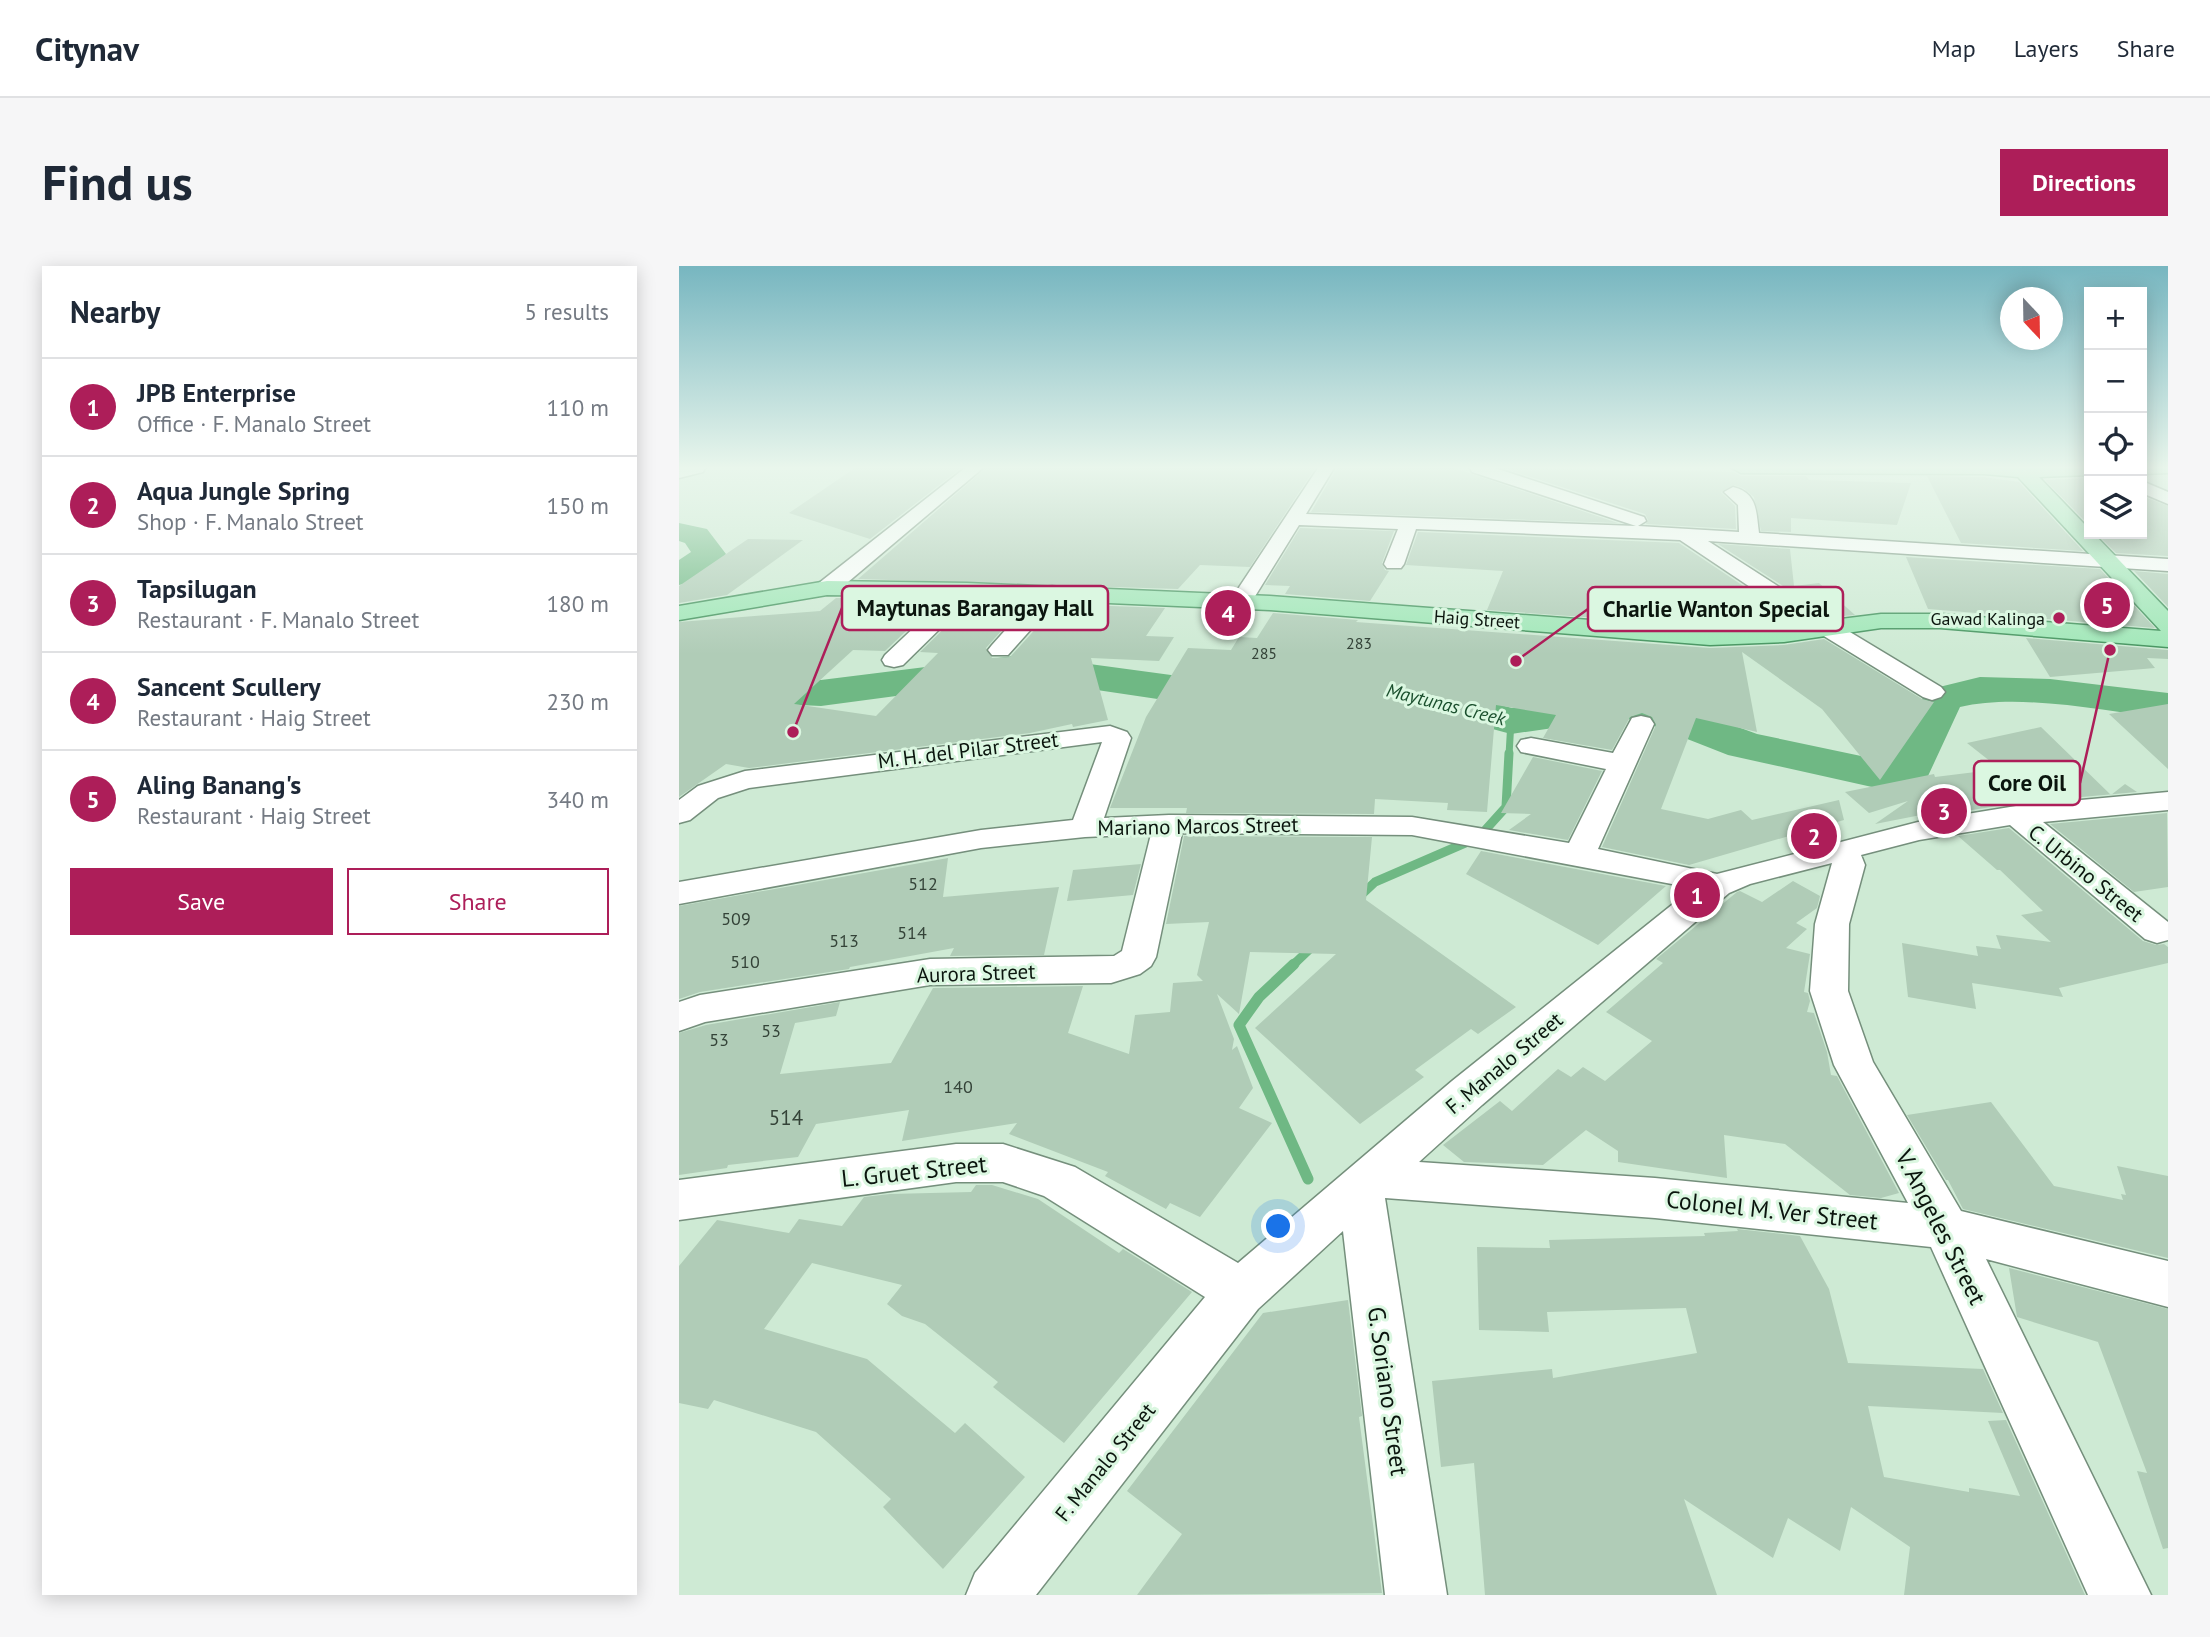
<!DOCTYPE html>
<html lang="en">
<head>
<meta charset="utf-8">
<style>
	body { margin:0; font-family:"PT Sans",sans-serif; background:#f6f6f7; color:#1f2937 }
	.controls { position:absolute; right:21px; top:21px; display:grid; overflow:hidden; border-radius:0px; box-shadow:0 4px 18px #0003 }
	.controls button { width:63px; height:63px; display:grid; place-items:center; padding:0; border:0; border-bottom:2px solid #e0e1e3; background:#fff; color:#1f2937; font:35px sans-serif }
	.compass { position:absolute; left:1321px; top:21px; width:63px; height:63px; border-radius:50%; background:#fff; box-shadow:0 4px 18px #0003; rotate:158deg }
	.you { position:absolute; left:600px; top:961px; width:24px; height:24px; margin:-18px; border:5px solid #fff; border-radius:50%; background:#1a73e8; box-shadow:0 0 0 10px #1a73e833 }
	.badge { display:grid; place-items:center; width:46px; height:46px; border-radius:50%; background:#ad1e59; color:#fff; font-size:23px; font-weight:700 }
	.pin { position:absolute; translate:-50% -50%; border:4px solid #fff; box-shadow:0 2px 7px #0006 }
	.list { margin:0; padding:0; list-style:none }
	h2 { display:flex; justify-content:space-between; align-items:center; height:91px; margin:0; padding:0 28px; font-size:30px }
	h2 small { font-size:23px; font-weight:400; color:#747a83 }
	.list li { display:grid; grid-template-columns:46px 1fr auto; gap:21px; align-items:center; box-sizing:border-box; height:98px; padding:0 28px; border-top:2px solid #e0e1e3 }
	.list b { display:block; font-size:26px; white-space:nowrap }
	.list p { margin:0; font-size:23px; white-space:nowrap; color:#747a83 }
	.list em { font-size:23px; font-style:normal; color:#747a83 }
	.actions { display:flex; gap:14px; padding:21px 28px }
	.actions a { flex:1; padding:16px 0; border:2px solid #ad1e59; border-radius:0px; text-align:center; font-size:24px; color:#ad1e59 }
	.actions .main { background:#ad1e59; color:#fff }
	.icon { flex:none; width:38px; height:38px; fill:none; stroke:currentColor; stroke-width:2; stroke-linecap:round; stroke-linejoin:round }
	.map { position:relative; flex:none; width:1489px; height:1329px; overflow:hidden; border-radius:0px }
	header { display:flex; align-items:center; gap:42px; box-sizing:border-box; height:98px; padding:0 35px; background:#fff; border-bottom:2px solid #e0e1e3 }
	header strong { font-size:33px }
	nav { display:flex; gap:38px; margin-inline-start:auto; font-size:24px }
	.intro { display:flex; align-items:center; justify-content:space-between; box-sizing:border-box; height:168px; padding:0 42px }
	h1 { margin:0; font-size:49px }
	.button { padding:18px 32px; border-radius:0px; background:#ad1e59; color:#fff; font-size:24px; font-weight:700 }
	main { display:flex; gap:42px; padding:0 42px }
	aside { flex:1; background:#fff; border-radius:0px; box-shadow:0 4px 18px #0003 }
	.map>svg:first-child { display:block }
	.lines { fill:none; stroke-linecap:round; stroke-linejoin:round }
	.stream-far2 { stroke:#6fb884; stroke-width:7 }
	.stream-far1 { stroke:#6fb884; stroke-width:9 }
	.stream { stroke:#6fb884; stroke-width:11 }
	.river { fill:#6fb884; fill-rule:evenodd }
	.building { fill:#b0ccb7 }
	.minor-casing { stroke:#758f7c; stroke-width:3 }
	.major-casing { stroke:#44935e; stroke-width:3 }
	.minor { fill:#fff; fill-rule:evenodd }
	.major { fill:#a1e7b8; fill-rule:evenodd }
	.poi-dot { fill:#ad1e59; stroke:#dbf7e1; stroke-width:2.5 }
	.labels { text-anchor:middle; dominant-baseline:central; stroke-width:6; stroke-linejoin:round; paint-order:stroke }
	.far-number-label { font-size:16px; fill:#344338 }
	.far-poi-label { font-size:18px; fill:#0b150e; stroke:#dbf7e1; text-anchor:end }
	.far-street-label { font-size:18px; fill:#0b150e; stroke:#dbf7e1 }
	.number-label { font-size:18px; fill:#344338 }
	.far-water-label { font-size:19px; font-style:italic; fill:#1a4f2d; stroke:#dbf7e1 }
	.street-label { font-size:21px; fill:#0b150e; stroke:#dbf7e1 }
	.near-number-label { font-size:21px; fill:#344338 }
	.near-street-label { font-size:24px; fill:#0b150e; stroke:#dbf7e1 }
	.leader { fill:none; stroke:#ad1e59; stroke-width:2.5 }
	.callout-dot { fill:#ad1e59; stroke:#dbf7e1; stroke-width:2.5 }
	.callout { fill:#dbf7e1; stroke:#ad1e59; stroke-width:2.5 }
	.callout-label { font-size:23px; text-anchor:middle; font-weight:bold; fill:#0b150e }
</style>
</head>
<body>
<header>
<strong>Citynav</strong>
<nav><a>Map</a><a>Layers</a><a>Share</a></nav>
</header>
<div class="intro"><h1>Find us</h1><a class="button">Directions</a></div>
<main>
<aside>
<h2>Nearby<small>5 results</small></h2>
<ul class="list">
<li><span class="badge">1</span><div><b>JPB Enterprise</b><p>Office · F. Manalo Street</p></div><em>110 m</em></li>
<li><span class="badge">2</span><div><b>Aqua Jungle Spring</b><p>Shop · F. Manalo Street</p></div><em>150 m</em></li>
<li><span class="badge">3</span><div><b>Tapsilugan</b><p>Restaurant · F. Manalo Street</p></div><em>180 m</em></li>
<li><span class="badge">4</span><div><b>Sancent Scullery</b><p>Restaurant · Haig Street</p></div><em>230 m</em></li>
<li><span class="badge">5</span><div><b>Aling Banang's</b><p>Restaurant · Haig Street</p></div><em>340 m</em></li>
</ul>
<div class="actions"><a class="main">Save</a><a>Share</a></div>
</aside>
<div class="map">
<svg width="1489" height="1329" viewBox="0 0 1489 1329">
	<rect width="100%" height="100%" fill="#ceead4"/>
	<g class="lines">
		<path class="stream-far2" d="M830,489L832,455"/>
		<path class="stream-far1" d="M680,631L696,616L800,571L827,541L830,487
			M613,700L636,678"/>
		<path class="stream" d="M615,698L580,731L560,759L629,913"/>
		<path class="river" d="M0,257L28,263L47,288C37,303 17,315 0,319V294L12,286L6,277L0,275Z
			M0,377L31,383L86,409L100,412L142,414L344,389L492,409L564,406L579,409L585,418L579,427L564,430L492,435L344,413L142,440L100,438L58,428L8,402L0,401Z
			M1301,411L1371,413L1489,427V453C1427,445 1341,427 1281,441L1249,510L1202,523L1049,489L965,456L943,452L832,468L725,439L719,430L725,421L740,417L833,442L943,426L991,436L1078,468L1201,494L1213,491L1248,424Z"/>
	</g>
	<path class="building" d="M176,202H282L191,273L110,247Z
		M307,202H636L571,301L521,299L499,323L179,313Z
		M658,202H775L939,257L632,246Z
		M824,202L1054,206L1062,210H1127L1130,214L1232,217L1218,259L1112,252V266L1082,265L1075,231L1064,222L1055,219L1042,226L1056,240L1057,263L967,258L969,254L966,248Z
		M1248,210L1305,211L1340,216L1404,285L1282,277Z
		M1410,212V259L1366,214Z
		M1463,230L1489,240V290L1437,287L1418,268H1463Z
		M621,262L715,265L703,297L706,304L710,305L691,335L606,328L611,320L586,319Z
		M739,266L1000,277L1118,356L1031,360L808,344L824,305L727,299Z
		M69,273L124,274L48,329L0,337V320Z
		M1039,278L1111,283L1115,320L1140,317L1176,349L1152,351Z
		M1227,291L1421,303L1476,362L1249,343Z
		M1455,305L1489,308V341Z
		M157,332L261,333L206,385L174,384L115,438L197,450L259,387L241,386L284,344H335L340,336H348L307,382L313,392L331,391L379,338L486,342L467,370L495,371L480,395L412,392L429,454L394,461L393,458L351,467L70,502L47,498L0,531V356L141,345Z
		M594,347L679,354L677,356L1031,382L1105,379L1145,373L1243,433L1255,436L1201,514L1143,443L1063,386L1078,466L1017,452L982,543L1029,553L1062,544L1073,554L1160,534L1165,554L1010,599L923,581L977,459L973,451L963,447L951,451L933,484L864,472L877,449L817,439L808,546L768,544L769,537L696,533L695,548L507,547L508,542H431L467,451L509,382L552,384L560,371L578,372Z
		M1347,372L1489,384V393L1468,392L1476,402L1371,411Z
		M1489,438V503L1430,448Z
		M1362,461L1432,529L1446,518L1458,526L1337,537L1256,550L1252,547L1196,558L1229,535L1190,547L1166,526L1255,508L1256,511L1321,503L1288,477Z
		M854,491L923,505L889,574L830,564L852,548L822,547Z
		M1488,547L1489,621L1455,626L1371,558Z
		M1330,562L1464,675L1477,679L1485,678L1489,681V697L1380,722L1384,731L1293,717L1297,743L1229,731L1223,677L1299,690L1297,680L1322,683L1317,669L1372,676L1342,649L1364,645L1321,604H1318L1279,570Z
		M505,570L693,571L687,634L837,741L799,768L792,763L736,804L745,811L681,858L576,762L657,688L571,686L560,748L538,728L555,773L553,784L558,780L574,822L560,842L593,857L521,951L491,937L487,943L426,910L429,906L330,868L338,857L223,875L230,844L137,858L119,891L49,899L48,902L0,909V767L27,759L161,736L157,750L116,757L101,808L212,797L254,722L404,720L389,767L450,788L456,749L491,746L494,717L524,715L518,709L530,656L487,658Z
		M802,585L987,620L919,679L787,608Z
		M269,592L264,631L380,621L365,689L271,690L275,682L171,701L170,703L21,726L0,733V640Z
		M462,598L454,629L388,635L394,604Z
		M1114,615L1141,630L1138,642L1117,657L1128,663L1107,682L1131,688L1125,726L1129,727L1131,735L1128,746L1135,747L1148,786L1152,809L1158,810L1220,927L1202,932L1171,929L1106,878L1045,869L1048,912L939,896V885L907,864L864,899L785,896L764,879L821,835L833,845L879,803L892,811L904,801L926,815L973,775L927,746L984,697L977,693L1058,626L1061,625L1083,636Z
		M1312,836L1375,920L1444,934L1442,928L1447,929L1438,900L1489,910V992L1284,943L1269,914H1267L1228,849Z
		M297,919H313L359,933L440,987L444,983L513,1026L385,1177L314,1121L319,1116L246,1058L223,1050L208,1038L223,1019L133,997L85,1063L188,1093L276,1167L286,1157L346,1211L264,1303L204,1241L212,1233L137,1166L35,1134L29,1143L0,1137V1000L38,954L110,967L120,953L163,960L185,931L211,928L292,926Z
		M1058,963L1121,970L1150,1023L1169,1097L1304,1103L1324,1147L1189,1140L1205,1211L1290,1226V1222L1341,1230L1309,1155L1327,1154L1406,1329H1225L1231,1281L1172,1241L1161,1285L1109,1252L1094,1292L1005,1233L1038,1329H806L795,1197L762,1201L753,1115L873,1103L874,1112L1018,1087L1007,1042L868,1046L870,1066L800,1064L798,981L871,982L870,974L1026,970L1025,967L1059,965Z
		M1330,1002L1489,1043V1282L1484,1283L1458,1205L1468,1207L1419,1076L1338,1051Z
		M669,1034L683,1150L680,1151L703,1327L458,1329L503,1268L448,1225L584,1047Z"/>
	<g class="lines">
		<g class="minor-casing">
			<path id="minor" d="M0,202H26L24,206L0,212Z
				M286,202H304L156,327H140L137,322L140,317Z
				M639,202H655L627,248L957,260L793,206L791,202H816L965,251L967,255L959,260L1060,266L1059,239L1045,226L1054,221C1079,227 1077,246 1080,267L1489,293V305L1029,275L1156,357L1262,421L1266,426L1262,431L1253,434L1244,431L1140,367L1001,274L737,263L725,298L722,302H708L705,298L719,263L620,259L570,340H554L551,335Z
				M1463,215L1489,226V238L1463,227Z
				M288,318L296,319L299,324L296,328L335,331L338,336L335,341H283L224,399L215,401L206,399L203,394L206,389L280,319Z
				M373,320L381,321L384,326L381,331L329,389H313L309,384L313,379L365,321Z
				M962,450L971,452L975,458L919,583L1038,608L1239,556L1337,540L1489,526V544L1364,556L1489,656V674L1478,677L1466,673L1331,559L1240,574L1182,589L1186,599L1170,658L1169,725L1194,796L1282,945L1489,995V1041L1307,993L1472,1329H1409L1252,981L976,952L706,932L768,1329H706L664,965L579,1043L357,1329H287L296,1307L526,1031L365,930L324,916H277L0,954V914L277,878H324L396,901L559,997L773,815L1014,622L733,569L503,567L477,691L472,700L461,708L432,717L251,719L26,756L0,765V736L21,729L251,693L435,690L443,685L472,568L406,571L302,582L0,638V616L302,564L394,554L423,476L70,522L39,532L11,554L0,557V534L19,520L66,505L431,460L448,466L452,472L425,552L490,549L733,551L890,577L927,503L842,486L838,480L842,474L852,472L934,487L953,452ZM1153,597L1136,658L1131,725L1155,799L1229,937L976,912L740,896L803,839L1050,627L1071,618Z"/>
		</g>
		<g class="major-casing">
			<path id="major" d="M1053,202H1410V209L1360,211L1410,263V268H1415L1489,345V381L1261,362H1202L1105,376L1031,379L591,344L288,331L148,329L0,354V340L148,315L288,317L591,330L1031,363L1105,360L1202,348H1261L1482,365L1339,211L1305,208L1062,207Z
				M1463,202H1489V207L1463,208Z"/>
		</g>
		<use href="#minor" class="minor"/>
		<use href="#major" class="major"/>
	</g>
	<linearGradient id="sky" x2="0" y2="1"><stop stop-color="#77b6c0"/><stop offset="0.52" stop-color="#e9f6ec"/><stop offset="1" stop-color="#e9f6ec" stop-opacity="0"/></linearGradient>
	<rect width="1489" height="388" fill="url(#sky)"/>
	<circle class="poi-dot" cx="1380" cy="352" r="7"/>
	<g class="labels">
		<g class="far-number-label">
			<text x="680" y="377">283</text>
			<text x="585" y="387">285</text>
		</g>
		<g class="far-poi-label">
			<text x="1366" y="352">Gawad Kalinga</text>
		</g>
		<g class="far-street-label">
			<text transform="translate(798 353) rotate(4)">Haig Street</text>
		</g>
		<g class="number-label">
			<text x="244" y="617">512</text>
			<text x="57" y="652">509</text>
			<text x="233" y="666">514</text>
			<text x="165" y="674">513</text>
			<text x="66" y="695">510</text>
			<text x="92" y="764">53</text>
			<text x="40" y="773">53</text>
			<text x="279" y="820">140</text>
		</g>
		<g class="far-water-label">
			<text transform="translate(767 438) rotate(14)">Maytunas Creek</text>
		</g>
		<g class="street-label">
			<text transform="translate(289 484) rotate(-7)">M. H. del Pilar Street</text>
			<text transform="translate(519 560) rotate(-1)">Mariano Marcos Street</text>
			<text transform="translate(1407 607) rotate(39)">C. Urbino Street</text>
			<text transform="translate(297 707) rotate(-2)">Aurora Street</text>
			<text transform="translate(825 797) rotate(-40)">F. Manalo Street</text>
			<text transform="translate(426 1196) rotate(-51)">F. Manalo Street</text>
		</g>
		<g class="near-number-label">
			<text x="107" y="851">514</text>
		</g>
		<g class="near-street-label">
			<text transform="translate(235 905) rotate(-6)">L. Gruet Street</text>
			<text transform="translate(1093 944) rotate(6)">Colonel M. Ver Street</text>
			<text transform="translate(1262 961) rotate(63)">V. Angeles Street</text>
			<text transform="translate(709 1125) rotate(82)">G. Soriano Street</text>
		</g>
	</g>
	<path class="leader" d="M114 466L163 342M837 395L909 343M1431 384L1401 517"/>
	<g class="callout-dot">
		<circle cx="114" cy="466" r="7"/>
		<circle cx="837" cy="395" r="7"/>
		<circle cx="1431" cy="384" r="7"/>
	</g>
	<g class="callout">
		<rect x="163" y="320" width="266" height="44" rx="7"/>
		<rect x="909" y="321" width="255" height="44" rx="7"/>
		<rect x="1295" y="495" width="106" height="44" rx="7"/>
	</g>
	<g class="callout-label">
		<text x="296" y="350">Maytunas Barangay Hall</text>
		<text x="1037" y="351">Charlie Wanton Special</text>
		<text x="1348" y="525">Core Oil</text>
	</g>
</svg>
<div class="controls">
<button>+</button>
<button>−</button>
<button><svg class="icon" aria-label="locate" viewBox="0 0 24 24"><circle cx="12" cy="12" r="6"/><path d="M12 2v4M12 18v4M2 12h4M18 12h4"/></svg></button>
<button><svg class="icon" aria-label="layers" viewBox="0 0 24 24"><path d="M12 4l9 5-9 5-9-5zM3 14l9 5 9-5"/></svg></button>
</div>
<svg class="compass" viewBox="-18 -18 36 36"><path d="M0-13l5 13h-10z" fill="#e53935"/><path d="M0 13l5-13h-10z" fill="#747a83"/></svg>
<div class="you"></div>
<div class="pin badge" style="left:1018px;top:629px">1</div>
<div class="pin badge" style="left:1135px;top:570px">2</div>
<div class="pin badge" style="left:1265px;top:545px">3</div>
<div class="pin badge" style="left:549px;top:347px">4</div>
<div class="pin badge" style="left:1428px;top:339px">5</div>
</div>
</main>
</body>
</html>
